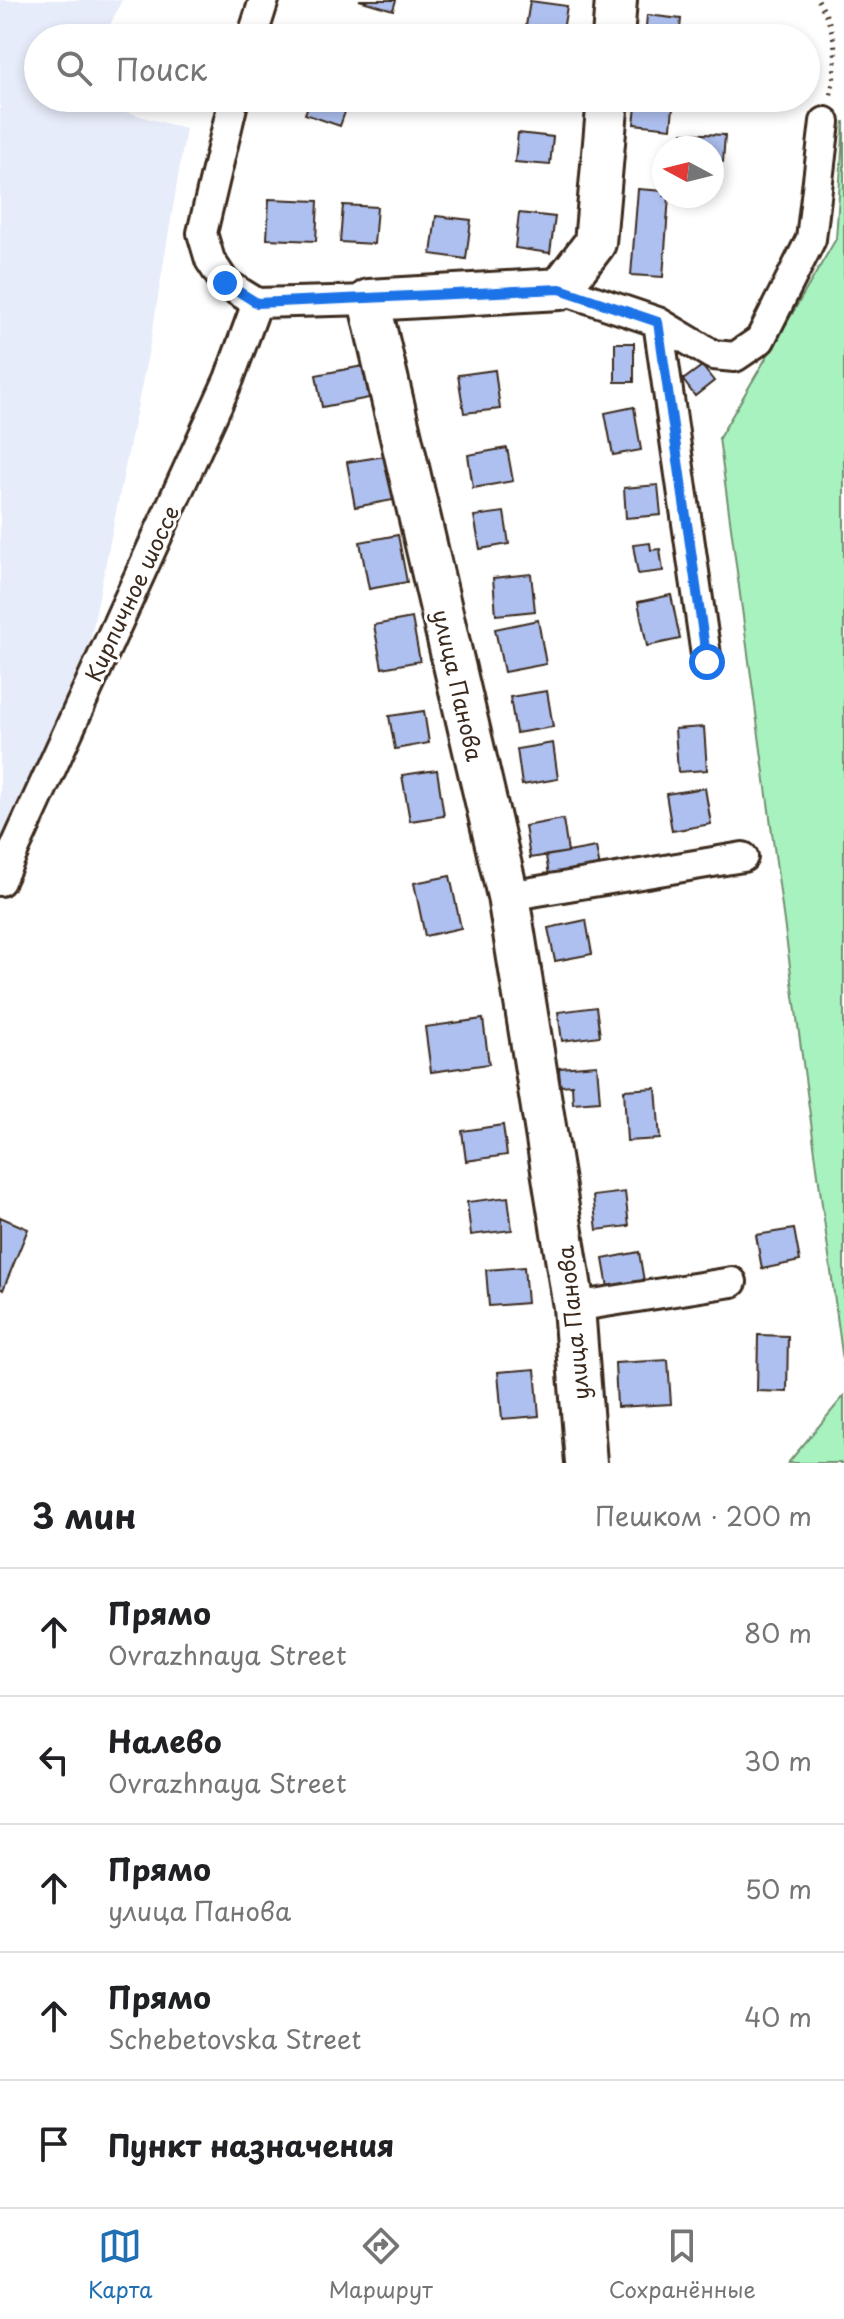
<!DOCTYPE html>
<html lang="ru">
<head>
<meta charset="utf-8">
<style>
	body { margin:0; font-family:"Playpen Sans",sans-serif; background:#f2f2f2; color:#202124 }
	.compass { position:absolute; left:652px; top:136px; width:72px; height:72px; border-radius:50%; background:#fff; box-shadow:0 4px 12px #0003; rotate:277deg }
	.stop { position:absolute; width:24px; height:24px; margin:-18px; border:6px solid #1a73e8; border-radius:50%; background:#fff }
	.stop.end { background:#1a73e8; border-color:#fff; box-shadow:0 2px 8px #0008 }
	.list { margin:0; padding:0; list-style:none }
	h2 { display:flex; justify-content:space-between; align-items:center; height:104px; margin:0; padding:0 32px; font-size:34px }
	h2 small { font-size:26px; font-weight:400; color:#757577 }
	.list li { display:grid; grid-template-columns:52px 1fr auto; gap:24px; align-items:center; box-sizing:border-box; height:128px; padding:0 32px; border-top:2px solid #e0e0e0 }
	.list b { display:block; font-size:30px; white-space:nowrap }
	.list p { margin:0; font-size:26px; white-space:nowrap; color:#757577 }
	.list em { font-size:26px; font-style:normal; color:#757577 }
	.icon { flex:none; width:44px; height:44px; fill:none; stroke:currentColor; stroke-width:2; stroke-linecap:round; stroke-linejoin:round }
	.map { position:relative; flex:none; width:844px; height:1463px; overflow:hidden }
	.search { position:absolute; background:#fff; box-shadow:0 4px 12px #0003; left:24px; right:24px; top:24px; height:88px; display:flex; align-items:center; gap:20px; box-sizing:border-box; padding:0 28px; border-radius:44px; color:#757577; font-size:30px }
	.sheet { height:744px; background:#fff }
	nav { display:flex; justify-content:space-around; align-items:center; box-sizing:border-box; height:112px; border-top:2px solid #e0e0e0; background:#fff; font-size:22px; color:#757577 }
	nav a { display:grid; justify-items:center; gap:4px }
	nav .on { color:#1f6fb2 }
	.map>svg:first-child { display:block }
	.built { fill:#e7ecfa }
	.green { fill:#a8f2c0; stroke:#728e6f; stroke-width:2 }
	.building { fill:#aec0ef; stroke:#3b2a1e; stroke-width:2 }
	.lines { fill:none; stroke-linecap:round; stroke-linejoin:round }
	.street-casing { stroke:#3b2a1e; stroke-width:34 }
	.secondary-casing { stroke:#3b2a1e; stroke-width:46 }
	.path { stroke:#3b2a1e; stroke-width:5; stroke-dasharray:2 6; stroke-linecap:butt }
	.street { stroke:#fff; stroke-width:28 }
	.secondary { stroke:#fff; stroke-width:40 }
	.route { stroke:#1a73e8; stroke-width:10 }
	.labels { text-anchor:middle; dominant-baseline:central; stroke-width:6; stroke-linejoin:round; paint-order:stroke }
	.street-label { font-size:22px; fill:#3b2a1e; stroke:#fff }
</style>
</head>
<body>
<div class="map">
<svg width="844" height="1463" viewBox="0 0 844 1463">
	<rect width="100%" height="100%" fill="#fff"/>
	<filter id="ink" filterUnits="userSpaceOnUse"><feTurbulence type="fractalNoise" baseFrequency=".0125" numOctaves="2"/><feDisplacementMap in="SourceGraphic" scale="16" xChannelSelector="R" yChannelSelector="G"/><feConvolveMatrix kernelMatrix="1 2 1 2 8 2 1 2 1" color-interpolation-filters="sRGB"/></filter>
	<g filter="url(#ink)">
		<path class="built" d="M0,0H122L104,38H38V98H76L186,129L151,339L89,646L0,846Z"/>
		<path class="green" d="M844,121V1368L719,438L836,239Z
			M844,1396V1463H788Z"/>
		<path class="building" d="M359,0H396L393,10Z
			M530,1L567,6L562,37L525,32Z
			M647,15L681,19L679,38H645Z
			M334,27L364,38H330Z
			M311,98H350L340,126L305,114Z
			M532,98H568L567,103Z
			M637,98H674L671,128L634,124Z
			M518,133L553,137L550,165L515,162Z
			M682,133L725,135L723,162L712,161V148H682Z
			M638,189L664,191V196H669L663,277L631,275Z
			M269,199L318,201L316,241L267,239Z
			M343,205L377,207L374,244L340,242Z
			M519,213L555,217L550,253L515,248Z
			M436,216L471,220L466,259L431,254Z
			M615,343H634V382H615Z
			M363,366L369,398L322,407L316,375Z
			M702,366L714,381L695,396L683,380Z
			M495,370L500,409L464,413L458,375Z
			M634,407L641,450L613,455L605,413Z
			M507,448L513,481L473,488L468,455Z
			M386,456L393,500L355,507L347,462Z
			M658,485L661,515L626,518L624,488Z
			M504,512L509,544L480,549L474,516Z
			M398,535L407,582L369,589L360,542Z
			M650,543L651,550L660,549L663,571L638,574L633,545Z
			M531,574L535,611L496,615L493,578Z
			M671,595L680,639L647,646L638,602Z
			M412,618L420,661L382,668L374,625Z
			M538,620L546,664L504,672L495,629Z
			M547,691L553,727L516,733L510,697Z
			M424,711L429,743L395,749L389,716Z
			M704,727L707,770L678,772L675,729Z
			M553,743L558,779L522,785L517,749Z
			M437,770L444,816L410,821L402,775Z
			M705,788L711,824L672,831L666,794Z
			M563,819L568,852L530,858L525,826Z
			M596,847L601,873L550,882L546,856Z
			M450,876L461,928L425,936L414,883Z
			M586,920L592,954L555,961L548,928Z
			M596,1007L600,1036L562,1041L558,1012Z
			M483,1019L489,1064L431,1072L425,1027Z
			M597,1065L600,1101L573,1103L572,1085L560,1086L559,1068Z
			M656,1088L660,1139L627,1141L624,1090Z
			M503,1125L507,1155L466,1161L462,1131Z
			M625,1192L629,1226L597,1230L593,1196Z
			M508,1197L512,1230L471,1235L467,1202Z
			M0,1217L28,1229L3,1290L0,1288Z
			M794,1229L800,1261L762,1269L756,1235Z
			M639,1252L645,1287L609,1293L603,1259Z
			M524,1267L527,1303L489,1306L486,1270Z
			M758,1335L788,1336L787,1392L757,1391Z
			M668,1360L671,1404L617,1407L615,1363Z
			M535,1369L539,1416L502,1419L498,1372Z"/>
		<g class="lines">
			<g class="street-casing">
				<path id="street" d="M252,38L264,0
					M234,98L202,233L210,260L225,283L257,303L369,300
					M560,289L658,322L707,662
					M658,322L713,355L735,357L760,340L811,239L825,122
					M0,881L229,379L257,303
					M508,896L743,857
					M574,1307L732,1282"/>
			</g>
			<g class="secondary-casing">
				<path id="secondary" d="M613,38L616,0
					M586,1463L574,1307L508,896L369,300L560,289L595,243L608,98"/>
			</g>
			<path class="path" d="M818,0C839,36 838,58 830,98"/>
			<use href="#street" class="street"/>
			<use href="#secondary" class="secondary"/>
		</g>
	</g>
	<g class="lines" filter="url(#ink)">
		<path class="route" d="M225,283L257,303L560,289L658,322L707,662"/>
	</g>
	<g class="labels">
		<g class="street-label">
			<text transform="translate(131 593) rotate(-65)">Кирпичное шоссе</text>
			<text transform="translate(459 685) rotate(77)">улица Панова</text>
			<text transform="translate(572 1323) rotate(-96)">улица Панова</text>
		</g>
	</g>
</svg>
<svg class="compass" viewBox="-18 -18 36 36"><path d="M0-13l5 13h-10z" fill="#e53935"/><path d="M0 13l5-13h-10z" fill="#757577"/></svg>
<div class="stop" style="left:707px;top:662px"></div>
<div class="stop end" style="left:225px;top:283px"></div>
<div class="search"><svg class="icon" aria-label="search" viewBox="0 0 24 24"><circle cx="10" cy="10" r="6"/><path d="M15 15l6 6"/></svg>Поиск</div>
</div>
<section class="sheet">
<h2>3 мин<small>Пешком · 200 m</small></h2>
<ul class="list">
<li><svg class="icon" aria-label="ahead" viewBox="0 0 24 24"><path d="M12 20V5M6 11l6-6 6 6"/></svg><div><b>Прямо</b><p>Ovrazhnaya Street</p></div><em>80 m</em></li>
<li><svg class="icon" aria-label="left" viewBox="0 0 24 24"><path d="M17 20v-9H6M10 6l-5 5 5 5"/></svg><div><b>Налево</b><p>Ovrazhnaya Street</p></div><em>30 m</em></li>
<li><svg class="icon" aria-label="ahead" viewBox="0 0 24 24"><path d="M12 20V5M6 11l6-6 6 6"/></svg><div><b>Прямо</b><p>улица Панова</p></div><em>50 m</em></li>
<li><svg class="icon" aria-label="ahead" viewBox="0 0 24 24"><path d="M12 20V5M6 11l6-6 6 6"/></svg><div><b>Прямо</b><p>Schebetovska Street</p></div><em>40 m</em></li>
<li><svg class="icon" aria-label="arrive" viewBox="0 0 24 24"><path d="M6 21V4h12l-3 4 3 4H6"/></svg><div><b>Пункт назначения</b></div></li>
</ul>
</section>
<nav>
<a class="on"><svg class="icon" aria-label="map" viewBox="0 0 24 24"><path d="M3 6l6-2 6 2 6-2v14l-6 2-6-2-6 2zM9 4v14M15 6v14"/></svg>Карта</a>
<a><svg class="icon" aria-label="directions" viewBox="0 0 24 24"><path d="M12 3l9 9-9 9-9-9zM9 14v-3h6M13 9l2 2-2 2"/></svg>Маршрут</a>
<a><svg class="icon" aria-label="saved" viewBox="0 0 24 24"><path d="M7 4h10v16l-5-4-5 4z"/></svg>Сохранённые</a>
</nav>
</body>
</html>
